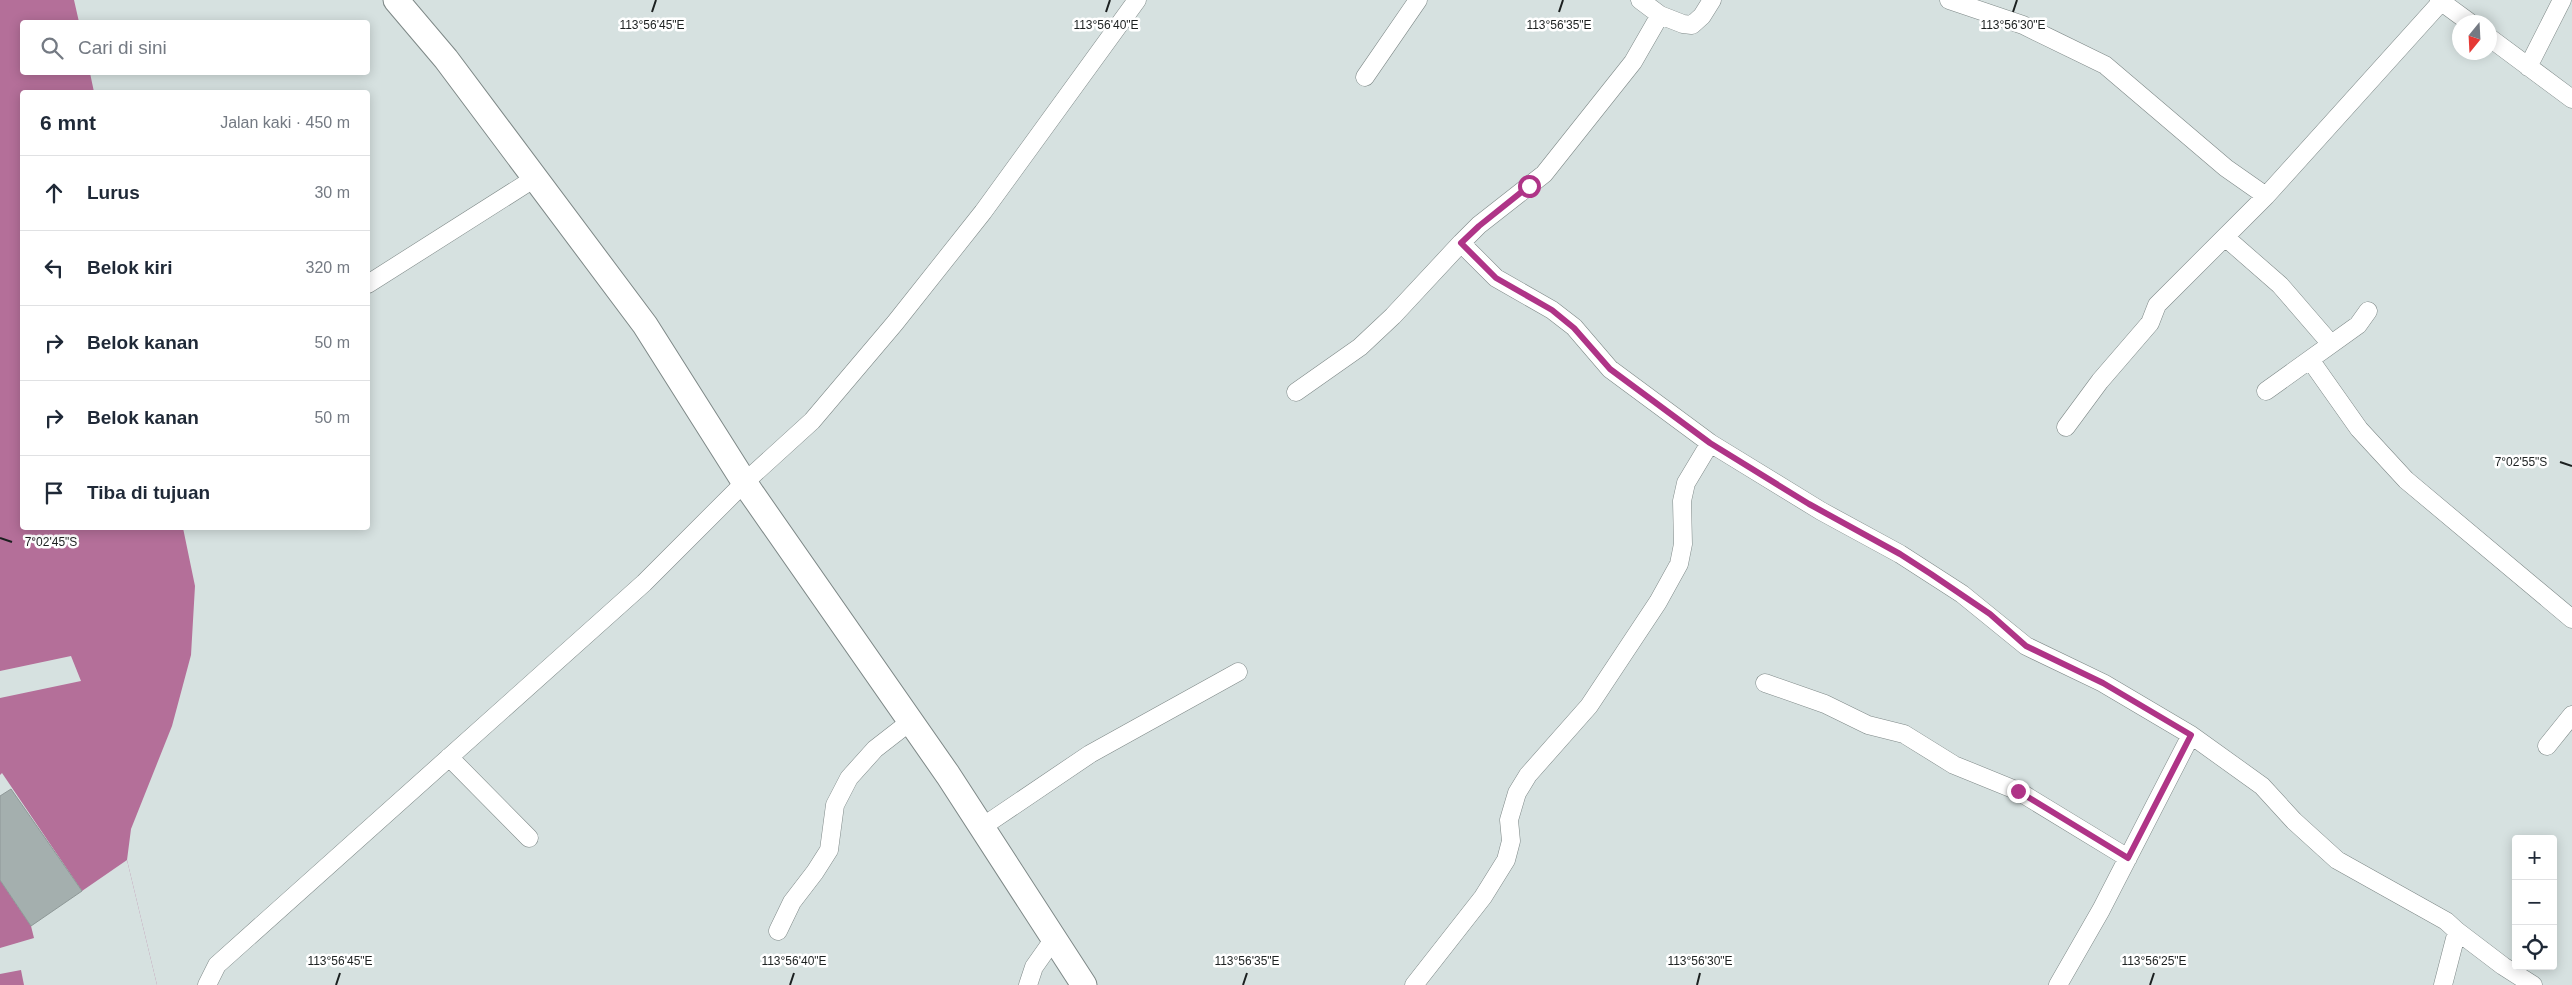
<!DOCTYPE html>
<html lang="id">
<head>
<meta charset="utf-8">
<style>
	body { margin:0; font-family:Helvetica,sans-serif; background:#f6f6f7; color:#1f2937 }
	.controls { position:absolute; right:15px; bottom:15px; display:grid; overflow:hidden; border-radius:5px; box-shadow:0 2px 12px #0003 }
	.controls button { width:45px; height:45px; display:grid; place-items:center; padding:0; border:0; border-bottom:1px solid #e0e1e3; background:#fff; color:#1f2937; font:25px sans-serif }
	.compass { position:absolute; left:2452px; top:15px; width:45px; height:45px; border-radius:50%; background:#fff; box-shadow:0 2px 12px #0003; rotate:198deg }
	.stop { position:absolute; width:15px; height:15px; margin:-11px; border:4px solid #af3487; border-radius:50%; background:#fff }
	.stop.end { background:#af3487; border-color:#fff; box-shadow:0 1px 5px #0008 }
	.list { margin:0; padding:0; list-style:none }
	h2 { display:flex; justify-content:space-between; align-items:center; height:65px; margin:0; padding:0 20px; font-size:21px }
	h2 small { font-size:16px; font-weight:400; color:#747a83 }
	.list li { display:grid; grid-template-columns:32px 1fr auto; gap:15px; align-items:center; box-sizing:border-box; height:75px; padding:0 20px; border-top:1px solid #e0e1e3 }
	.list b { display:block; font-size:19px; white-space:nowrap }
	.list em { font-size:16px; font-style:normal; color:#747a83 }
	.icon { flex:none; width:28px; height:28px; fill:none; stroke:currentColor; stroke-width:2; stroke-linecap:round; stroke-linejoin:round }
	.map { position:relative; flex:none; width:2572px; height:985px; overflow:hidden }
	.search { position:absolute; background:#fff; box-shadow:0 2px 12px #0003; left:20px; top:20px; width:350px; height:55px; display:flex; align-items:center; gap:12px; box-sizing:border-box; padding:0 18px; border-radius:5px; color:#747a83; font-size:19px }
	.panel { position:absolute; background:#fff; box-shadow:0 2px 12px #0003; left:20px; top:90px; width:350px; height:440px; border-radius:5px }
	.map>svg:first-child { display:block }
	.water { fill:#b46f99 }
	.pier { fill:#d6e1e0 }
	.building { fill:#a4afae; stroke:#8e9897 }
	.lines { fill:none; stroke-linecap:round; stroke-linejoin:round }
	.street-casing { stroke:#7e8887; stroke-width:19 }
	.secondary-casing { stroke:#7e8887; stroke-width:27 }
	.street { stroke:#fff; stroke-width:18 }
	.secondary { stroke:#fff; stroke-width:25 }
	.route { stroke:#af3487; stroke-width:6 }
	.ticks { fill:none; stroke:#1c2020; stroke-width:2 }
	.ticks-label { font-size:12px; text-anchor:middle; fill:#1c2020; stroke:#fff; stroke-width:5; stroke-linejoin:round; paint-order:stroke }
</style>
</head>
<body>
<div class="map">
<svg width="2572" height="985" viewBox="0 0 2572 985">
	<rect width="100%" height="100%" fill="#d6e1e0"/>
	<path class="water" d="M0,0H74L79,22H22V72L90,73L94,92H22V528H183L195,586L191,655L172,726L131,829L127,860L157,985H0Z"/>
	<path class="pier" d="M71,656L81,681L0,698V671Z
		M2,773L82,891L127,860L157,985H24L21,970L0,974V948L34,938L31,926L0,880V775Z"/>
	<path class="building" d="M11,789L82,891L31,926L0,880V796Z"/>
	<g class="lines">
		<g class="street-casing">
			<path id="street" d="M1640,0L1660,15L1633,62L1544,174L1479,225L1461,243L1496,278L1552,310L1574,327L1610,369L1710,443L1821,511L1900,554L1962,594L2026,646L2103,683L2191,735L2262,786L2294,821L2337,860L2446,921L2457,931L2443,985
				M1949,0L2023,25L2105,65L2226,168L2266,196
				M2439,0L2469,22
				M1660,15L1683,24L1692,25L1702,16L1712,0
				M2490,38L2572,99
				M2528,67L2562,0
				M1365,77L1418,0
				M2225,237L2280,285L2331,344
				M368,284L535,178
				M2311,361L2359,429L2406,480L2572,619
				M2266,391L2358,325L2368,311
				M1296,392L1360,347L1393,316L1461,243
				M2066,427L2100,381L2150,323L2157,305L2266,196L2441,2
				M1765,683L1825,704L1868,725L1904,734L1954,765L2018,791L2128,858
				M2547,746L2572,715
				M449,757L529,838
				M982,827L1090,754L1238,672
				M778,931L792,902L815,872L829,850L835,805L849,778L875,749L911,721
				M2457,931L2503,966L2533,985
				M207,985L217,965L644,583L745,482L812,421L895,323L983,212L1137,0
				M1028,985L1034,967L1053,940
				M1414,985L1483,897L1506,860L1511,841L1509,820L1517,793L1528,775L1589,706L1658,602L1679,564L1683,544L1682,501L1686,483L1710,443
				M2058,985L2101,910L2191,735"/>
		</g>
		<g class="secondary-casing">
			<path id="secondary" d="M396,0L446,59L645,325L750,491L948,775L1084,985"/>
		</g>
		<use href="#street" class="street"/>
		<use href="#secondary" class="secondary"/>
	</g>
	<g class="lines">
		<path class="route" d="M1529,186L1479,226L1461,243L1496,278L1552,310L1574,328L1610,369L1710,443L1809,504L1900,554L1931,574L1990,614L2026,646L2103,683L2191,735L2128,858L2018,791"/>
	</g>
	<path class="ticks" d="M652,12L656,0M1106,12L1110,0M1559,12L1563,0M2013,12L2017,0M2560,462L2572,466M0,538L12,542M336,985L340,973M790,985L794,973M1243,985L1247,973M1697,985L1700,973M2150,985L2154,973"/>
	<g class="ticks-label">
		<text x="652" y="29">113°56'45"E</text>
		<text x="1106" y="29">113°56'40"E</text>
		<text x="1559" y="29">113°56'35"E</text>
		<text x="2013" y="29">113°56'30"E</text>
		<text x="2521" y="466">7°02'55"S</text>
		<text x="51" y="546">7°02'45"S</text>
		<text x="340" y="965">113°56'45"E</text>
		<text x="794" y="965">113°56'40"E</text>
		<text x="1247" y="965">113°56'35"E</text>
		<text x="1700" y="965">113°56'30"E</text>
		<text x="2154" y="965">113°56'25"E</text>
	</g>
</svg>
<div class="controls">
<button>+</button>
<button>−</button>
<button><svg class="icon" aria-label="locate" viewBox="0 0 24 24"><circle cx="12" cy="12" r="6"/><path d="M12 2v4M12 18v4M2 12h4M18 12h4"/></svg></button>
</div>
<svg class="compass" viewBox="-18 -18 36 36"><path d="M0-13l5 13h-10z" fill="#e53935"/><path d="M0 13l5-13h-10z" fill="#747a83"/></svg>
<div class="stop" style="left:1529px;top:186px"></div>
<div class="stop end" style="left:2018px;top:791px"></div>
<div class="search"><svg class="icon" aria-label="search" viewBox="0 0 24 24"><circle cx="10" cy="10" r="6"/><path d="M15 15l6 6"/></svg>Cari di sini</div>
<section class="panel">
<h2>6 mnt<small>Jalan kaki · 450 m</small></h2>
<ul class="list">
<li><svg class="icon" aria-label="ahead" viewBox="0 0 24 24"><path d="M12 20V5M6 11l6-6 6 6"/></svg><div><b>Lurus</b></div><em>30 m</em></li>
<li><svg class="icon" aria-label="left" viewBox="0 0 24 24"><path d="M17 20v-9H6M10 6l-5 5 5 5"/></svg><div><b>Belok kiri</b></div><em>320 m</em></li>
<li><svg class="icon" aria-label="right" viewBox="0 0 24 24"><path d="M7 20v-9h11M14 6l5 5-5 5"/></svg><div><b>Belok kanan</b></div><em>50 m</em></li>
<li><svg class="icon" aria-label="right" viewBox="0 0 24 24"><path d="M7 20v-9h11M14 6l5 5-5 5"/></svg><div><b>Belok kanan</b></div><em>50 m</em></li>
<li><svg class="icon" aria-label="arrive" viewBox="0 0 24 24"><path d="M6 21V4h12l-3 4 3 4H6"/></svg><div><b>Tiba di tujuan</b></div></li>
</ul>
</section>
</div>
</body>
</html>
